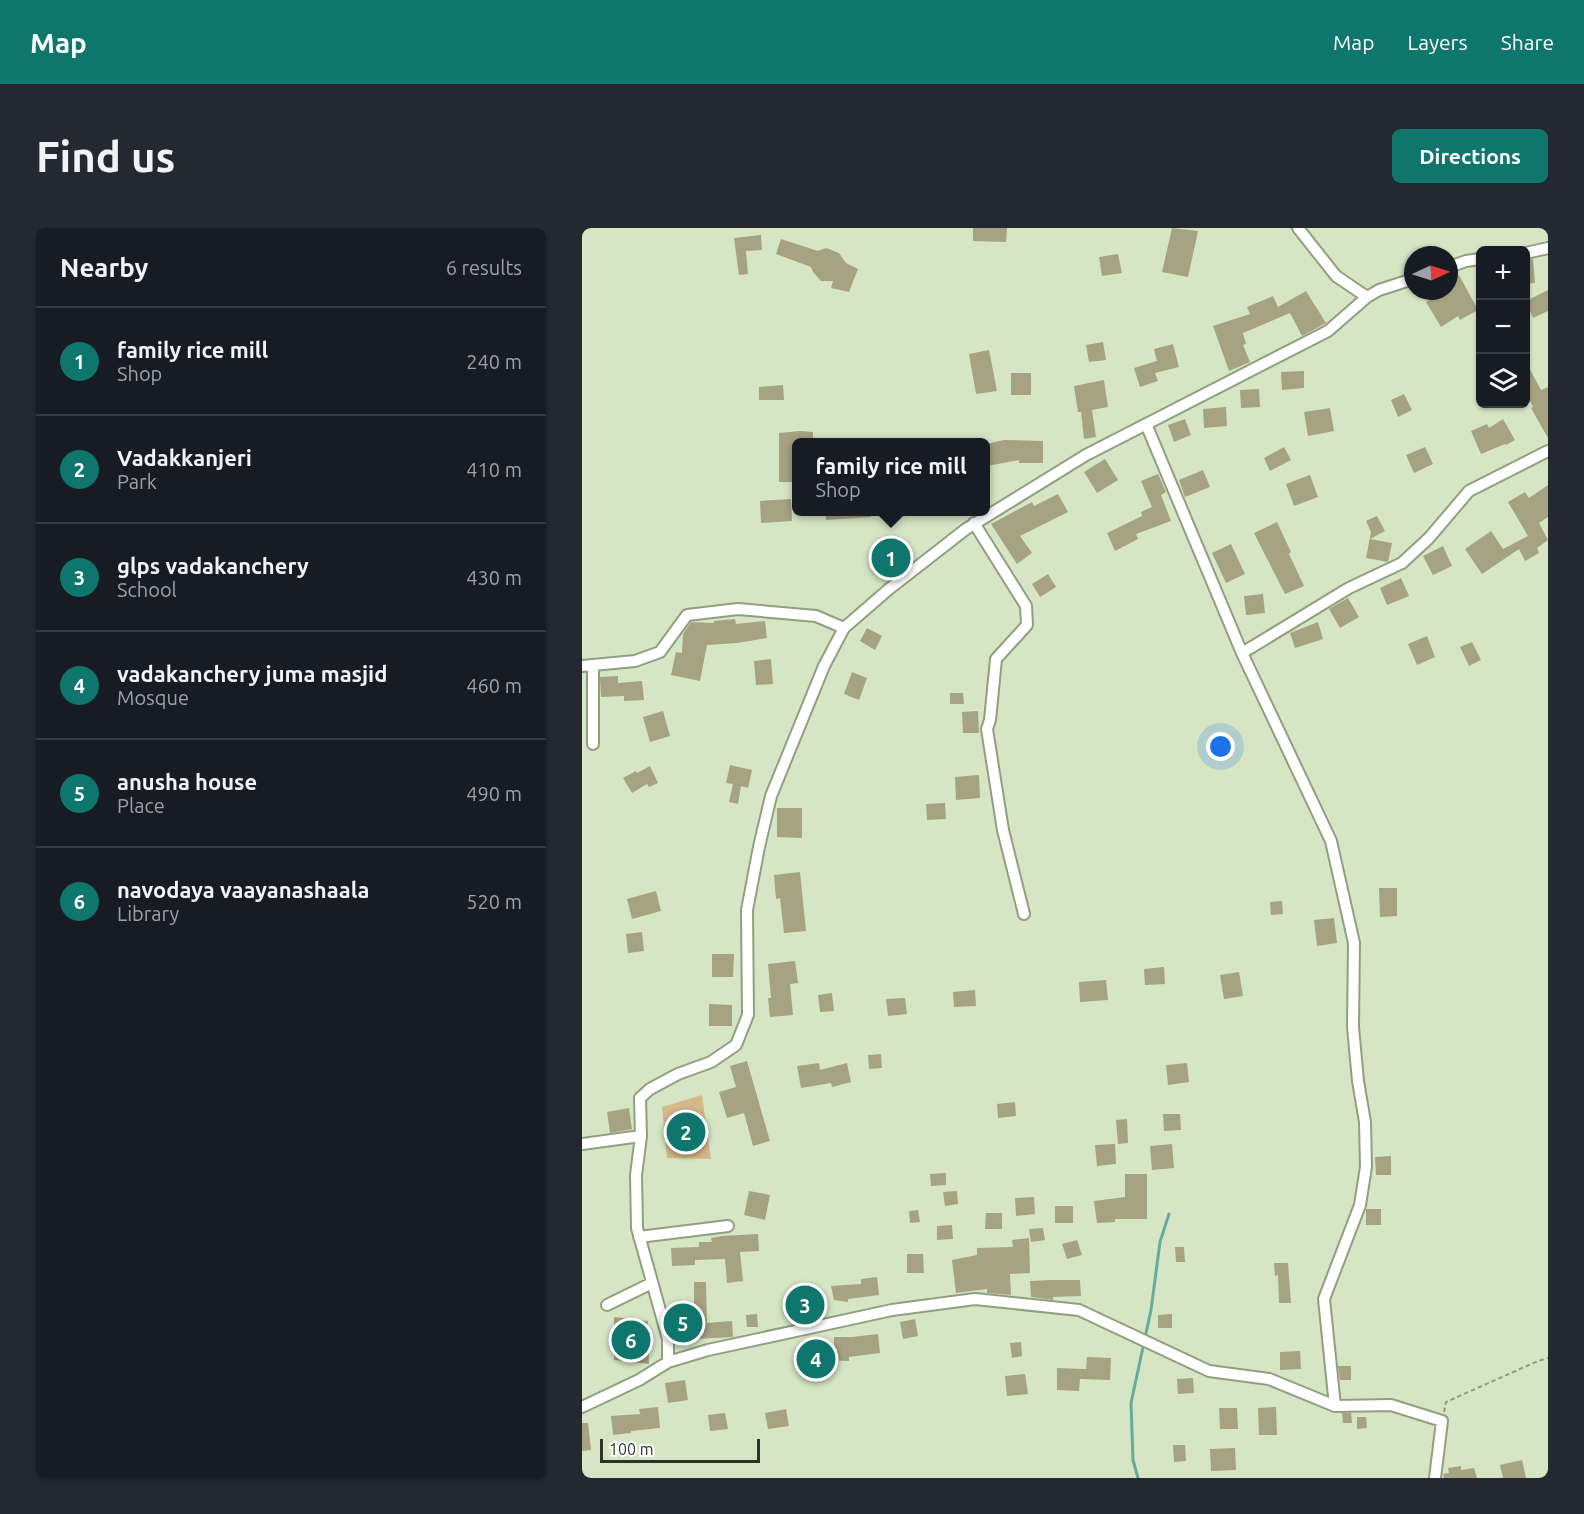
<!DOCTYPE html>
<html lang="en">
<head>
<meta charset="utf-8">
<style>
	body { margin:0; font-family:Ubuntu,sans-serif; background:#242831; color:#f1f3f6 }
	.controls { position:absolute; right:18px; top:18px; display:grid; overflow:hidden; border-radius:9px; box-shadow:0 2px 4px #0004 }
	.controls button { width:54px; height:54px; display:grid; place-items:center; padding:0; border:0; border-bottom:2px solid #363941; background:#171b24; color:#f1f3f6; font:30px sans-serif }
	.compass { position:absolute; left:822px; top:18px; width:54px; height:54px; border-radius:50%; background:#171b24; box-shadow:0 2px 4px #0004; rotate:86deg }
	.scale { position:absolute; left:18px; bottom:15px; width:160px; box-sizing:border-box; padding-left:6px; border:3px solid #2d3327; border-top:0; font-size:16px; line-height:21px; white-space:nowrap; color:#2d3327; -webkit-text-stroke:4px #fff; paint-order:stroke }
	.you { position:absolute; left:639px; top:519px; width:21px; height:21px; margin:-15px; border:4px solid #fff; border-radius:50%; background:#1a73e8; box-shadow:0 0 0 9px #1a73e833 }
	.badge { display:grid; place-items:center; width:39px; height:39px; border-radius:50%; background:#0f766e; color:#fff; font-size:20px; font-weight:700 }
	.pin { position:absolute; translate:-50% -50%; border:3px solid #fff; box-shadow:0 2px 6px #0006 }
	.popup { position:absolute; left:210px; top:210px; width:198px; height:78px; box-sizing:border-box; display:grid; place-content:center; border-radius:9px; background:#171b24; filter:drop-shadow(0 2px 4px #0005); font-size:20px; white-space:nowrap; color:#9ea1a6 }
	.popup b { font-size:22px; color:#f1f3f6 }
	.popup::after { content:''; position:absolute; left:50%; top:100%; margin-left:-12px; border:12px solid transparent; border-top-color:#171b24 }
	.list { margin:0; padding:0; list-style:none }
	h2 { display:flex; justify-content:space-between; align-items:center; height:78px; margin:0; padding:0 24px; font-size:26px }
	h2 small { font-size:20px; font-weight:400; color:#9ea1a6 }
	.list li { display:grid; grid-template-columns:39px 1fr auto; gap:18px; align-items:center; box-sizing:border-box; height:108px; padding:0 24px; border-top:2px solid #363941 }
	.list b { display:block; font-size:22px; white-space:nowrap }
	.list p { margin:0; font-size:20px; white-space:nowrap; color:#9ea1a6 }
	.list em { font-size:20px; font-style:normal; color:#9ea1a6 }
	.icon { flex:none; width:33px; height:33px; fill:none; stroke:currentColor; stroke-width:2; stroke-linecap:round; stroke-linejoin:round }
	.map { position:relative; flex:none; width:966px; height:1250px; overflow:hidden; border-radius:9px }
	header { display:flex; align-items:center; gap:36px; box-sizing:border-box; height:84px; padding:0 30px; background:#0f766e; color:#fff }
	header strong { font-size:28px }
	nav { display:flex; gap:33px; margin-inline-start:auto; font-size:21px }
	.intro { display:flex; align-items:center; justify-content:space-between; box-sizing:border-box; height:144px; padding:0 36px }
	h1 { margin:0; font-size:42px }
	.button { padding:15px 27px; border-radius:9px; background:#0f766e; color:#fff; font-size:21px; font-weight:700 }
	main { display:flex; gap:36px; padding:0 36px }
	aside { flex:1; background:#171b24; border-radius:9px; box-shadow:0 2px 4px #0004 }
	.map>svg:first-child { display:block }
	.green { fill:#d5b98a }
	.lines { fill:none; stroke-linecap:round; stroke-linejoin:round }
	.stream { stroke:#65ac9b; stroke-width:3 }
	.building { fill:#a5a382 }
	.street-casing { stroke:#919f81; stroke-width:14 }
	.path { stroke:#909c83; stroke-width:2; stroke-dasharray:4.5 3; stroke-linecap:butt }
	.street { stroke:#fff; stroke-width:10 }
</style>
</head>
<body>
<header>
<strong>Map</strong>
<nav><a>Map</a><a>Layers</a><a>Share</a></nav>
</header>
<div class="intro"><h1>Find us</h1><a class="button">Directions</a></div>
<main>
<aside>
<h2>Nearby<small>6 results</small></h2>
<ul class="list">
<li><span class="badge">1</span><div><b>family rice mill</b><p>Shop</p></div><em>240 m</em></li>
<li><span class="badge">2</span><div><b>Vadakkanjeri</b><p>Park</p></div><em>410 m</em></li>
<li><span class="badge">3</span><div><b>glps vadakanchery</b><p>School</p></div><em>430 m</em></li>
<li><span class="badge">4</span><div><b>vadakanchery juma masjid</b><p>Mosque</p></div><em>460 m</em></li>
<li><span class="badge">5</span><div><b>anusha house</b><p>Place</p></div><em>490 m</em></li>
<li><span class="badge">6</span><div><b>navodaya vaayanashaala</b><p>Library</p></div><em>520 m</em></li>
</ul>
</aside>
<div class="map">
<svg width="966" height="1250" viewBox="0 0 966 1250">
	<rect width="100%" height="100%" fill="#d6e6c5"/>
	<path class="green" d="M120,867L129,931L85,930L80,879Z"/>
	<g class="lines">
		<path class="stream" d="M556,1250L551,1232L549,1175L569,1082L578,1014L587,986"/>
	</g>
	<path class="building" d="M391,0H425L424,14L391,13Z
		M590,0L616,3L606,49L580,44Z
		M179,7L180,22L164,23L166,46L157,47L152,10Z
		M199,11L236,23L244,20L257,25L264,35L276,41L267,64L249,60L251,53H239L231,44L229,39L194,26Z
		M536,26L540,45L520,48L517,29Z
		M951,31L953,55L944,56V32Z
		M877,47L896,82L878,92L876,88L859,99L844,74L863,63H867V52Z
		M966,62V83L951,90L944,73Z
		M724,63L744,95L720,108L708,85L661,105L664,116L661,117L668,134L647,143L631,98L668,86L665,79L691,68L696,79Z
		M521,114L524,132L507,134L504,117Z
		M591,116L597,139L573,145L576,153L558,159L552,140L575,133L572,121Z
		M407,122L415,163L394,166L387,126Z
		M944,134L959,162L966,159V210L949,180L951,179L944,164Z
		M722,143V160L700,162L699,144Z
		M429,145H449V167H429Z
		M522,152L526,179L510,182L514,209L502,211L499,184H496L492,158Z
		M201,157L202,172H177V159Z
		M677,161L678,179L659,180L658,162Z
		M822,166L830,182L816,189L809,172Z
		M644,179L645,198L622,200L621,181Z
		M748,180L752,203L726,208L722,184Z
		M603,191L609,207L592,214L586,197Z
		M921,191L933,212L924,217L923,216L899,226L889,203L905,196L907,200Z
		M218,203L231,204V214H214L213,254H197V205Z
		M422,212L461,213V235H437V232L405,238L404,216Z
		M702,219L709,232L688,243L682,230Z
		M843,219L851,236L832,245L824,227Z
		M523,231L536,252L515,265L502,244Z
		M621,242L628,259L603,269L597,252Z
		M576,246L584,264L579,267L589,293L554,306L556,311L533,323L525,305L560,288L559,284L570,279L559,253Z
		M728,247L736,269L712,278L704,256Z
		M966,257V289L957,295L966,312L955,320L957,325L943,333L937,321L900,346L883,321L909,303L921,321L946,308L926,274L943,264L947,270Z
		M476,266L486,284L438,308L450,325L435,336L409,296L450,274L452,278Z
		M209,271L210,293L179,295L178,273Z
		M243,284H289V289L244,292Z
		M795,288L803,303L788,311L810,315L806,334L784,330L789,304L784,293Z
		M695,294L709,324L707,326L722,358L703,366L672,305Z
		M649,316L663,346L644,355L630,325Z
		M861,318L870,338L851,347L841,328Z
		M466,346L474,359L458,369L450,356Z
		M819,350L827,368L805,377L798,360Z
		M681,366L683,385L664,387L662,368Z
		M766,370L777,389L758,400L747,381Z
		M153,391L154,396L183,393L185,410L155,415L125,417L118,453L89,447L94,424L100,425L101,406L109,394L132,395V393Z
		M736,394L741,411L713,420L708,405Z
		M285,400L300,408L293,422L278,413Z
		M845,408L853,429L835,437L826,416Z
		M890,414L899,432L887,438L878,419Z
		M189,431L191,456L174,457L172,433Z
		M270,444L285,450L277,472L262,466Z
		M36,448V455L60,453L62,472L42,473V468L19,469L18,449Z
		M368,465H381L382,476H368Z
		M81,483L88,508L68,514L61,489Z
		M396,483L397,505H381L380,484Z
		M148,537L170,542L166,560L159,558L156,576L147,574L151,556L144,555Z
		M68,538L76,555L67,559L65,556L50,565L41,550L54,543L55,545Z
		M397,547L398,570L374,572L373,549Z
		M363,575L364,591L345,592L344,576Z
		M195,580H220V610L195,609Z
		M218,644L224,703L202,705L198,670L194,671L192,647Z
		M797,660H815V688L798,689Z
		M74,663L79,683L50,691L45,671Z
		M700,673L701,686L689,687L688,674Z
		M752,690L755,715L735,718L732,692Z
		M60,704L62,723L46,725L44,706Z
		M130,726H152L151,749H130Z
		M213,733L216,755L208,756L211,787L188,789L186,770H189L186,736Z
		M582,739L583,756L563,757L562,741Z
		M657,744L661,768L642,771L638,747Z
		M524,752L526,772L498,774L497,754Z
		M393,762L394,778L372,779L371,764Z
		M250,765L252,783L238,784L236,767Z
		M323,770L325,786L306,788L304,771Z
		M127,776L150,777V798H127Z
		M299,826L300,840L287,841L286,827Z
		M165,833L188,913L171,918L162,885L145,890L137,864L154,859L148,838Z
		M237,835L238,842L265,835L269,854L250,859L249,855L219,860L215,838Z
		M605,835L607,854L586,857L584,837Z
		M433,874L434,888L416,890L415,876Z
		M47,880L50,901L28,905L25,884Z
		M581,886H598L599,902L582,903Z
		M545,891L546,915L536,916L534,892Z
		M533,916L534,936L515,938L513,917Z
		M590,916L592,940L570,942L568,918Z
		M809,928V947H794L793,929Z
		M364,945V957L349,958L348,946Z
		M543,946H565V991H533V994L515,995L512,973L543,969Z
		M167,963L188,967L183,992L162,987Z
		M375,963L376,976L363,978L361,964Z
		M452,969L453,986L434,988L433,970Z
		M473,978H491V995H473Z
		M784,981H799V997H784Z
		M336,982L338,994L328,995L327,983Z
		M404,985H420V1001H403Z
		M370,997L371,1011L355,1012V998Z
		M461,1000L463,1012L449,1014L447,1001Z
		M176,1006L177,1023L158,1024L161,1053L145,1055L143,1031L113,1032V1037L90,1038L89,1020L117,1019V1014H130L129,1010L140,1008Z
		M447,1010L448,1045L428,1046L429,1067L405,1065V1061L374,1065L370,1032L395,1027V1020L431,1019L430,1012Z
		M495,1012L500,1027L485,1031L480,1016Z
		M593,1019H602L603,1034H594Z
		M325,1026H341L342,1045H325Z
		M692,1035H706L709,1075H697L696,1047L693,1048Z
		M295,1049L297,1067L266,1071V1074L252,1072L249,1058L279,1056V1051Z
		M470,1052H498L499,1068L471,1069V1072L449,1069L448,1053Z
		M112,1054H124L125,1095L150,1093L151,1109L114,1111L110,1081H112Z
		M175,1086L176,1099H165L164,1087Z
		M590,1086V1100H576V1087Z
		M32,1089L66,1093L67,1136L32,1132Z
		M99,1089L112,1101H95Z
		M333,1091L336,1108L321,1111L318,1094Z
		M296,1106L298,1125L267,1129V1133L242,1132L244,1139L225,1138V1124L252,1120V1109H270Z
		M439,1114L440,1128L430,1130L428,1115Z
		M718,1123L719,1141L698,1142V1124Z
		M505,1129L529,1130L528,1152L498,1151L497,1163L475,1162V1140L504,1141Z
		M756,1138H769V1152H758Z
		M443,1146L446,1166L425,1168L423,1148Z
		M611,1150L612,1165L596,1166L595,1151Z
		M103,1152L106,1172L86,1175L83,1155Z
		M76,1179L78,1200L49,1203V1205L31,1207L29,1188L58,1186L57,1181Z
		M694,1179L695,1207H677L676,1180Z
		M637,1180H655L656,1201H638Z
		M204,1181L207,1198L186,1201L183,1185Z
		M143,1185L146,1201L128,1203L126,1187Z
		M760,1185H769L770,1195H761Z
		M775,1189H784L785,1200L775,1201Z
		M0,1195H6L9,1222L0,1223Z
		M591,1217H603L604,1233L592,1234Z
		M653,1220L654,1242L629,1243L628,1221Z
		M940,1232L944,1250H921L918,1237Z
		M879,1238V1242L892,1240L895,1250H862L861,1246L867,1245L866,1240Z"/>
	<g class="lines">
		<g class="street-casing">
			<path id="street" d="M716,0L754,48L785,69
				M944,25L966,20
				M867,39L884,33L898,31
				M564,196L660,425L749,613L772,715L771,799L776,853L783,894L784,939L778,977L742,1071L753,1178
				M392,295L444,378L445,397L414,431L408,492L405,501L421,602L442,686
				M660,425L767,360L820,335L847,310L887,263L966,223
				M11,437V516
				M0,438L53,433L78,424L105,387L156,381L234,388L262,400
				M0,916L59,908
				M57,1009L146,998
				M25,1077L70,1055
				M86,1134L126,1122L310,1082L393,1071L497,1082L627,1143L687,1151L753,1178L809,1177L860,1193L853,1250
				M0,1179L57,1152L86,1134V1111L55,1000L54,947L59,908L58,870L68,861L96,846L129,834L154,817L166,787L165,682L177,619L189,568L242,438L262,400L307,361L384,301L504,227L746,103L785,69L797,62L831,51"/>
		</g>
		<path class="path" d="M862,1184L864,1174L956,1133L966,1130"/>
		<use href="#street" class="street"/>
	</g>
</svg>
<div class="controls">
<button>+</button>
<button>−</button>
<button><svg class="icon" aria-label="layers" viewBox="0 0 24 24"><path d="M12 4l9 5-9 5-9-5zM3 14l9 5 9-5"/></svg></button>
</div>
<svg class="compass" viewBox="-18 -18 36 36"><path d="M0-13l5 13h-10z" fill="#e53935"/><path d="M0 13l5-13h-10z" fill="#9ea1a6"/></svg>
<div class="scale">100 m</div>
<div class="you"></div>
<div class="pin badge" style="left:309px;top:330px">1</div>
<div class="popup"><b>family rice mill</b>Shop</div>
<div class="pin badge" style="left:104px;top:904px">2</div>
<div class="pin badge" style="left:223px;top:1077px">3</div>
<div class="pin badge" style="left:234px;top:1131px">4</div>
<div class="pin badge" style="left:101px;top:1095px">5</div>
<div class="pin badge" style="left:49px;top:1112px">6</div>
</div>
</main>
</body>
</html>
